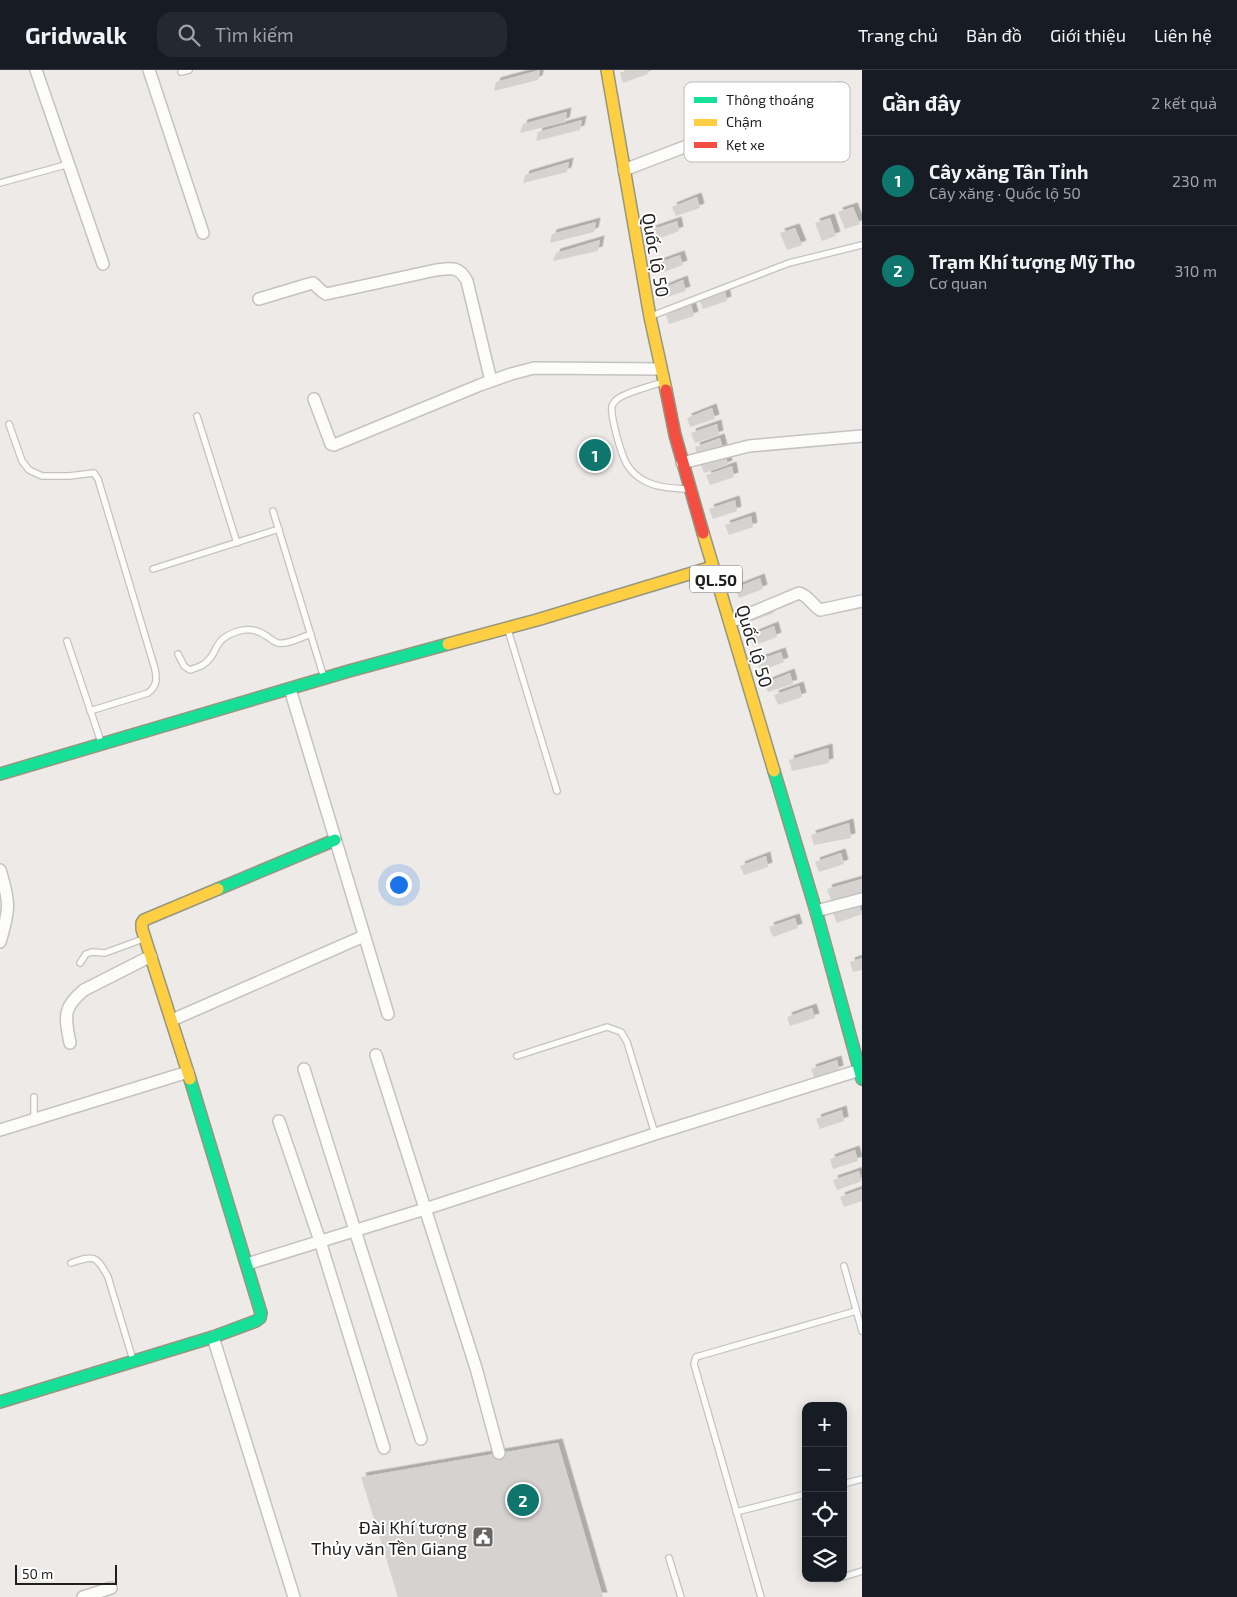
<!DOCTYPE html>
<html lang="vi">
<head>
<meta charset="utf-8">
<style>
	body { margin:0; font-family:"Exo 2",sans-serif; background:#242831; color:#f1f3f6 }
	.controls { position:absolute; right:15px; bottom:15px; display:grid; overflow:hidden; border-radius:10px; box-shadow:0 2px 12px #0003 }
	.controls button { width:45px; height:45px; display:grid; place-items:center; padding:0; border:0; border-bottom:1px solid #363941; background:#171b24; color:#f1f3f6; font:25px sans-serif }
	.scale { position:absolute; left:15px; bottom:12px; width:102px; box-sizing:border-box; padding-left:5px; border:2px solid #1f1f1f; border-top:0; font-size:14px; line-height:18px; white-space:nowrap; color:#1f1f1f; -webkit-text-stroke:4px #fff; paint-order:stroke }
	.you { position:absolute; left:398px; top:814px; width:18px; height:18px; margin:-12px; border:4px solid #fff; border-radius:50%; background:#1a73e8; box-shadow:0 0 0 8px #1a73e833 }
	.badge { display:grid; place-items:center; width:32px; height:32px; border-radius:50%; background:#0f766e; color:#fff; font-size:16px; font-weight:700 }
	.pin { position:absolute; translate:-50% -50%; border:2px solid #fff; box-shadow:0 1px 5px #0006 }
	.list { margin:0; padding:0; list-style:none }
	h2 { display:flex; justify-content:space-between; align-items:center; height:65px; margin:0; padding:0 20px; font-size:21px }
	h2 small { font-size:16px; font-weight:400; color:#9ea1a6 }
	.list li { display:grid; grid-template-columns:32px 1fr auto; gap:15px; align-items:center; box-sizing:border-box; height:90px; padding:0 20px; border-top:1px solid #363941 }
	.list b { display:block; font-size:19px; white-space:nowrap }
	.list p { margin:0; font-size:16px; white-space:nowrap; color:#9ea1a6 }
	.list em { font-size:16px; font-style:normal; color:#9ea1a6 }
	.icon { flex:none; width:28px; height:28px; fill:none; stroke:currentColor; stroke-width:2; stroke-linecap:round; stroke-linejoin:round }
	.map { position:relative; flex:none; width:862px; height:1527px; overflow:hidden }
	header { display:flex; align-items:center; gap:30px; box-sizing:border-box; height:70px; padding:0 25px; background:#171b24; border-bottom:1px solid #363941 }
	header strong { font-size:24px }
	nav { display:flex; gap:28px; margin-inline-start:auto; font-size:18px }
	.search { width:350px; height:45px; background:#242831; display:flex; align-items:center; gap:12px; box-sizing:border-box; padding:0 18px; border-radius:15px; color:#9ea1a6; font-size:19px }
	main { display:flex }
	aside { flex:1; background:#171b24 }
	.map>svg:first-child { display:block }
	.building { fill:#d5d2d0; filter:url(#shadow) }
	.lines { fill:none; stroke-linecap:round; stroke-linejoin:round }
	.lane-casing { stroke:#c4c3c2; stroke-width:8 }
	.street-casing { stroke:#c4c3c2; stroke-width:14 }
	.fast-casing { stroke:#97967f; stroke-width:14 }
	.slow-casing { stroke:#97967f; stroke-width:14 }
	.jam-casing { stroke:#97967f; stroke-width:14 }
	.lane { stroke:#fcfcfb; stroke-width:5.5 }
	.street { stroke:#fcfcfb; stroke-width:11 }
	.fast { stroke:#16e098; stroke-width:11 }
	.slow { stroke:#ffcf43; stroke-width:11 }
	.jam { stroke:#f24e42; stroke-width:11 }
	.labels { text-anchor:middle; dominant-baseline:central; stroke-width:4; stroke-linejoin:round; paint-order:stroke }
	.shield { fill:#fff; stroke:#626262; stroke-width:1 }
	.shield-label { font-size:16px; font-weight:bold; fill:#1f1f1f }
	.street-label { font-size:18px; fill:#1f1f1f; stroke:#fff }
	.poi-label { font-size:18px; fill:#1f1f1f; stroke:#fff; text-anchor:end }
	.key { fill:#fff; stroke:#bcbcbc; stroke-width:1 }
	.key-label { font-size:14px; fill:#1f1f1f }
</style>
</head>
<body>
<header>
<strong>Gridwalk</strong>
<div class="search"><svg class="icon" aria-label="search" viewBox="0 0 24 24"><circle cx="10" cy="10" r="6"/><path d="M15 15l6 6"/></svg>Tìm kiếm</div>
<nav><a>Trang chủ</a><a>Bản đồ</a><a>Giới thiệu</a><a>Liên hệ</a></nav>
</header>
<main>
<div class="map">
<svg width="862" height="1527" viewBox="0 0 862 1527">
	<defs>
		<filter id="shadow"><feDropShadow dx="4.5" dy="-4.5" stdDeviation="0" flood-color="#0004"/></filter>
	</defs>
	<rect width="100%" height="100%" fill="#edeae7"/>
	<path class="building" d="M540,0L538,10L494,21L496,12Z
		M627,0H647L648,4L623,13L620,3Z
		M567,42L565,52L520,63L523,54Z
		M582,50L580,60L536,71L538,62Z
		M569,92L567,102L523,113L525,105Z
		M697,127L700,138L676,146L672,137Z
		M853,137L860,154L845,159L838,142Z
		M830,148L836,166L822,171L815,153Z
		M677,151L679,161L655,170L651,160Z
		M596,152L594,162L550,173L552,164Z
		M795,158L802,175L787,180L780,163Z
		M600,170L598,181L553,191L556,183Z
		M680,185L683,195L658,204L655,194Z
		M683,210L686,221L661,229L658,220Z
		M725,220L727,231L703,239L699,229Z
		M691,235L694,246L669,254L666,245Z
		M712,338L715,349L690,357L687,348Z
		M717,354L719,365L695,373L691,363Z
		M720,368L723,379L698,387L695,377Z
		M725,384L728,395L704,403L700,393Z
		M732,396L734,407L710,415L706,405Z
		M735,430L737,441L713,449L709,439Z
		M751,446L753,457L729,465L725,455Z
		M760,508L763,519L739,528L735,518Z
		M771,533L774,543L749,552L745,542Z
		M774,556L777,567L753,576L749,566Z
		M781,582L784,592L760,601L756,591Z
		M790,603L793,614L768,622L765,613Z
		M799,616L802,627L778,635L774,625Z
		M828,678L829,693L792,701L789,690Z
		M849,753L851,768L814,775L811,765Z
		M841,783L844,794L819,802L815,792Z
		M766,786L768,797L744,805L740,796Z
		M862,809V823L831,830L827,819Z
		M859,834L862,844L837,853L833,843Z
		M795,848L798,858L773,867L769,857Z
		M862,888V900L853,902L850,892Z
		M812,938L815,948L790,956L787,947Z
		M837,990L839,1000L815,1009L811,999Z
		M842,1040L844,1051L820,1059L816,1049Z
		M855,1080L858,1091L833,1099L830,1089Z
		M859,1101L862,1111L837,1120L833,1110Z
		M862,1119V1131L844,1137L840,1127Z
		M558,1373L603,1527H398L361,1407Z"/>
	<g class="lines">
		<g class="lane-casing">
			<path id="lane" d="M181,2L189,0
				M0,113L69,94
				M654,245L789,193L862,175
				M660,313C648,317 625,322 616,330C614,332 613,334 612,336C610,346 622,388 628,396C632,402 639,408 645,411C658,418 673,418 687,419
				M197,346L237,473
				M9,354L22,391L29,400L42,406H69L94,403L98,409L155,599C157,609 157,616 148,623L90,641
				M273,441L324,608
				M153,499L279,459
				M508,560L557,721
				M67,571L101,672
				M178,584L184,596L190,600C195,598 200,597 204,594C220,583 211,569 239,561C250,558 259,560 268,567C271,569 274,572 278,573C287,575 302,567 311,564
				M80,893L86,884L92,882L105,883L143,869
				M517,986L607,957L621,962L627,972L655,1064
				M34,1050V1027
				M71,1193C94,1185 96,1185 108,1207L133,1290
				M844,1196L862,1261
				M843,1414L862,1409
				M736,1442L806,1424
				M669,1488L681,1527
				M843,1507L862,1501
				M835,1509L838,1508
				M761,1527L694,1294L696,1287L856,1241"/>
		</g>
		<g class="street-casing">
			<path id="street" d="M36,0L103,194
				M149,0L203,163
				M624,100L839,18
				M259,229L309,214L313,213C318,217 320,221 326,224L436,200C452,198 459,196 467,211L491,311
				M314,329L331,374L334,375L480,315L511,304L534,298L660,299
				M682,393L749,376L862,366
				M730,552L799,523C809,526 811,534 820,540L862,531
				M290,619L388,944
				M0,800C10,832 10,839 0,872
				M816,841L862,829
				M172,950L364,866
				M70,973C65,947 62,938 84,920L151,886
				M376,985L476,1298L499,1383
				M304,999L421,1369
				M279,1051L320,1171L384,1378
				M0,1060L188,1002
				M247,1194L425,1139L655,1064L860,1000
				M213,1267L294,1527
				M83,1527L111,1518"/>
		</g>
		<g class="fast-casing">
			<path id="fast" d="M774,701L816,841L862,1009
				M0,704L349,601L448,574
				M218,819L335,770
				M0,1332L213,1267L256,1251L260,1248L261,1243L190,1009"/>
		</g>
		<g class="slow-casing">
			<path id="slow" d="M607,0L650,247L666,320
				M703,463L774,701
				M448,574L537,550L712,497
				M190,1009L142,859V853L144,850L218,819"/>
		</g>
		<g class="jam-casing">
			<path id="jam" d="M666,320L675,365L703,463"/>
		</g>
		<use href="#lane" class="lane"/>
		<use href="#street" class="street"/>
		<use href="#fast" class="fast"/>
		<use href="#slow" class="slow"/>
		<use href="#jam" class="jam"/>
	</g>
	<defs>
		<g id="civic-square" transform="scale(1.125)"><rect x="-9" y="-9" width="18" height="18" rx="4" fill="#676665" stroke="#fff"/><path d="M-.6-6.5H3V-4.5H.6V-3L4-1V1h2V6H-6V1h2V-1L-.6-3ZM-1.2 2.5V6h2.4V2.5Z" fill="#fff"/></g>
	</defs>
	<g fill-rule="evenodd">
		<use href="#civic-square" x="483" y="1467"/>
	</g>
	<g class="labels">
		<rect class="shield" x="690" y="495.5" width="52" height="27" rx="4"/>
		<g class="shield-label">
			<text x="716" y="509">QL.50</text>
		</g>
		<g class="street-label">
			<text transform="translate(656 185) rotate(80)">Quốc lộ 50</text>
			<text transform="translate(755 576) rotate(73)">Quốc lộ 50</text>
		</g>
		<g class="poi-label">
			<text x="467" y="1457">Đài Khí tượng<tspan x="467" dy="21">Thủy văn Tền Giang</tspan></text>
		</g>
	</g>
	<rect x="684" y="12" width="166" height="80" rx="8" class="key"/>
	<rect x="694" y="27" width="23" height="6" fill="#16e098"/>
	<rect x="694" y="49" width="23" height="7" fill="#ffcf43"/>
	<rect x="694" y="72" width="23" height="6" fill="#f24e42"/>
	<g class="key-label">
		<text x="726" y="35">Thông thoáng</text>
		<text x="726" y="57">Chậm</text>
		<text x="726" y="80">Kẹt xe</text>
	</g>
</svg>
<div class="controls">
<button>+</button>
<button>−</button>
<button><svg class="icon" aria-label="locate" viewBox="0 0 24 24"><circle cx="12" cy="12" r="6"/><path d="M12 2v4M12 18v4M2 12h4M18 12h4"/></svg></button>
<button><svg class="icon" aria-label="layers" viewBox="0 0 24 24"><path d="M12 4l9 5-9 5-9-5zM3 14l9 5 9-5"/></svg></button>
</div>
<div class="scale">50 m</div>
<div class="you"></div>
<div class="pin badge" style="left:595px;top:385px">1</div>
<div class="pin badge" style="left:523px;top:1430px">2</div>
</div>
<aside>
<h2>Gần đây<small>2 kết quả</small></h2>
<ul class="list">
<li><span class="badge">1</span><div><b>Cây xăng Tân Tỉnh</b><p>Cây xăng · Quốc lộ 50</p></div><em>230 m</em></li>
<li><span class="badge">2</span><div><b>Trạm Khí tượng Mỹ Tho</b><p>Cơ quan</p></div><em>310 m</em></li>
</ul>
</aside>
</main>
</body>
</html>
